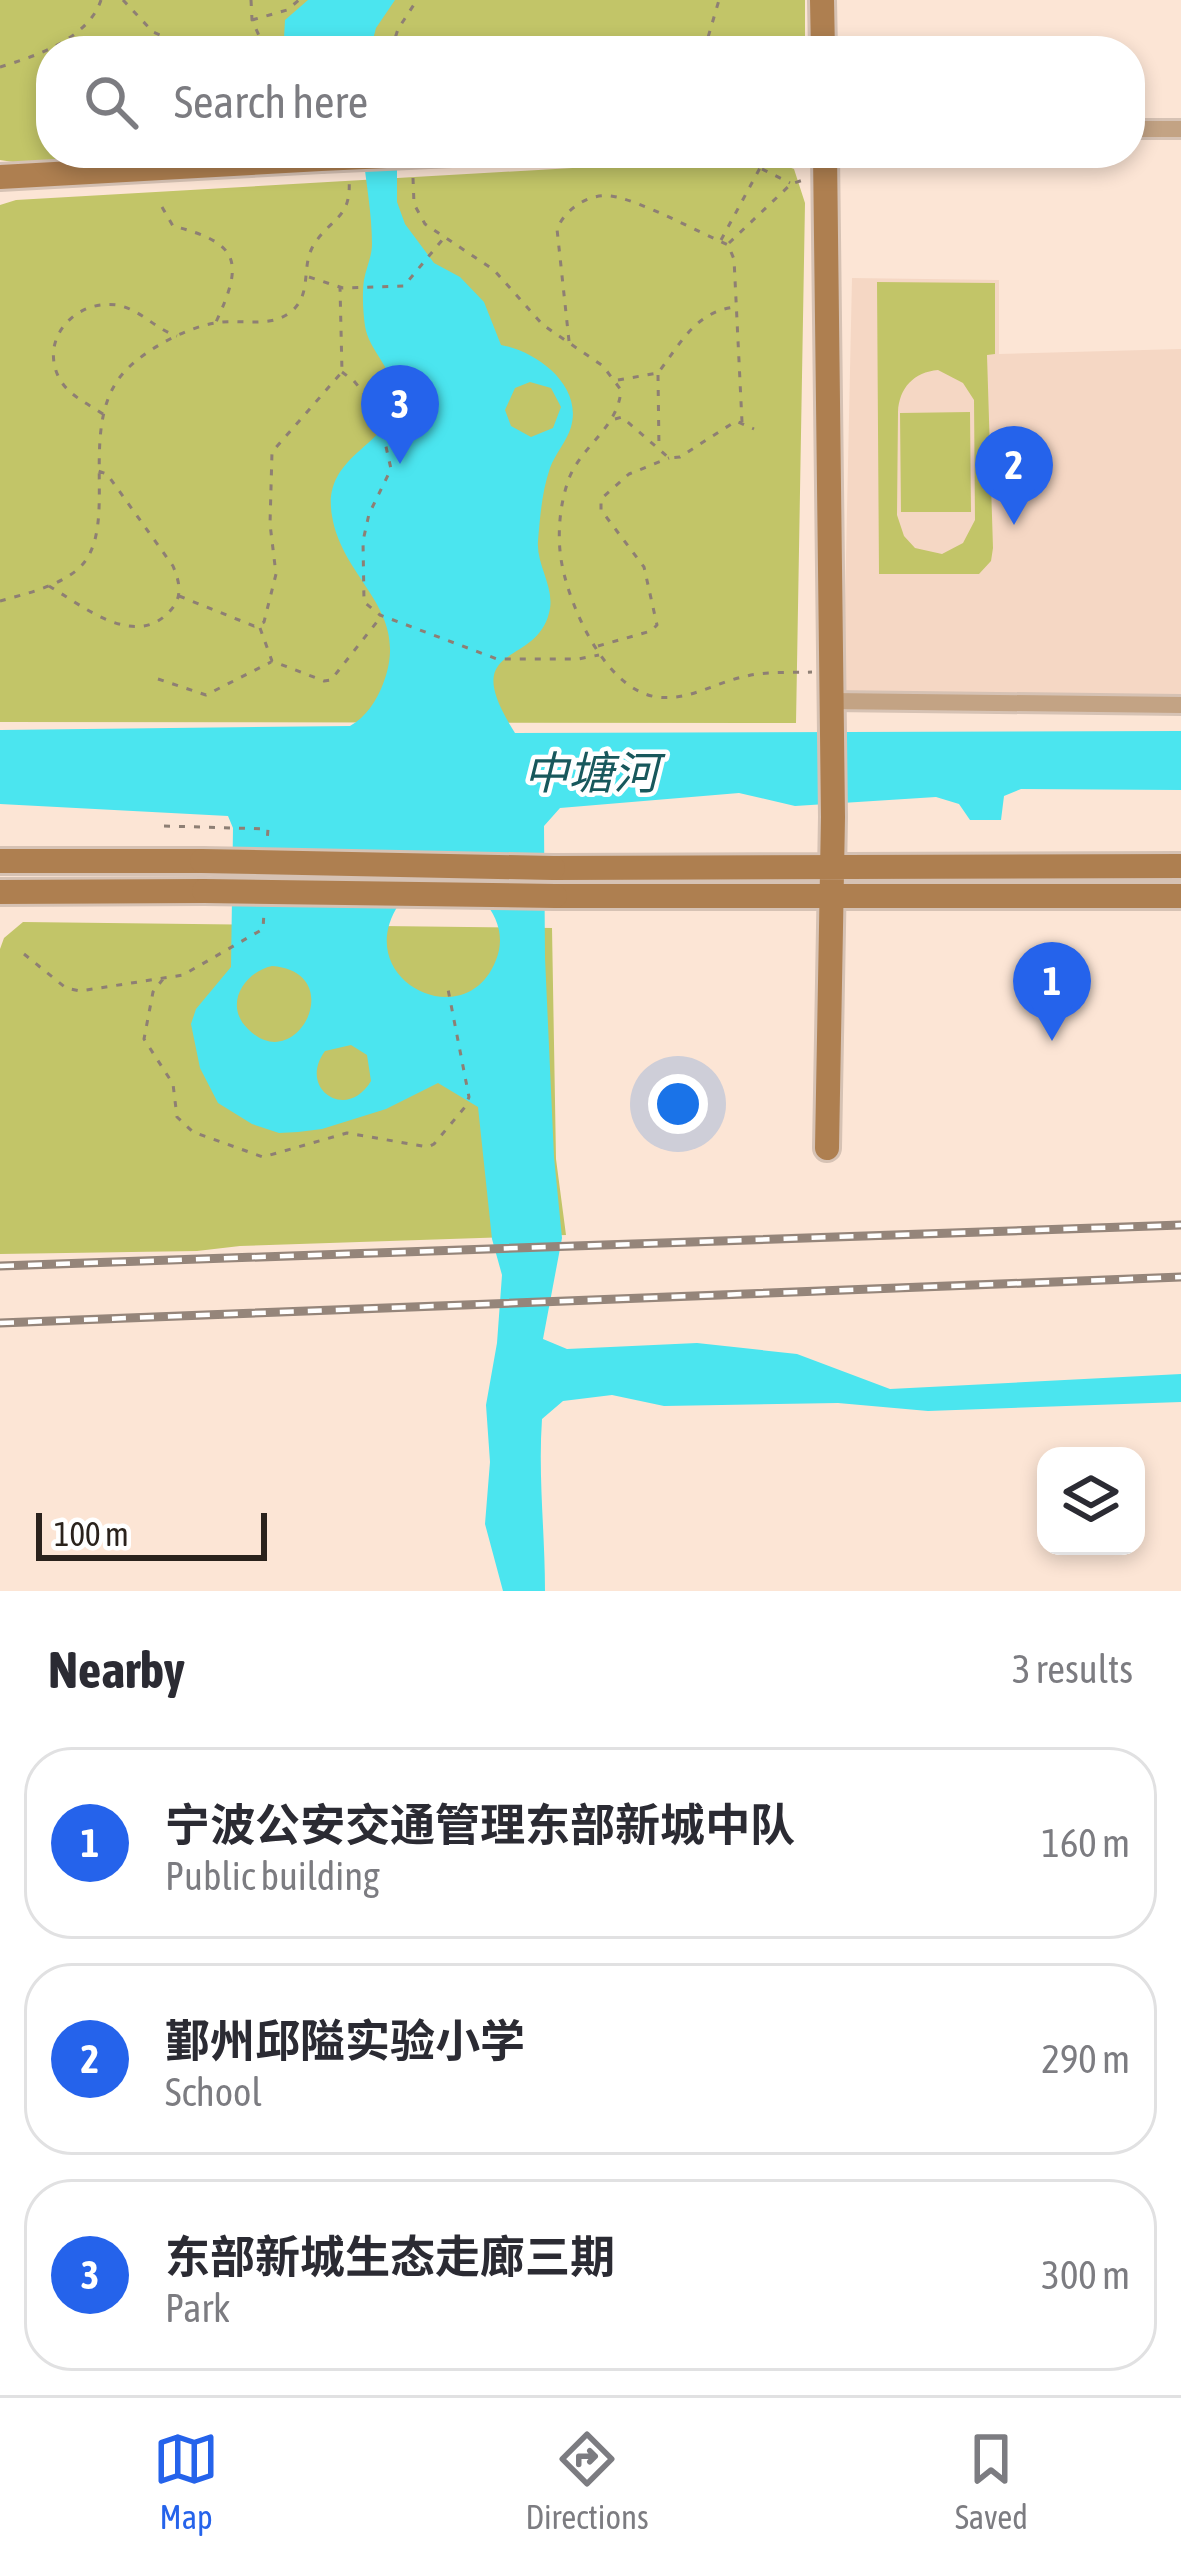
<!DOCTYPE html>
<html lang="en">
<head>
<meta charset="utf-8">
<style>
	body { margin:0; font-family:"Asap Condensed","Noto Sans SC",sans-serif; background:#f2f2f3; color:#2b2b33 }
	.controls { position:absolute; right:36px; bottom:36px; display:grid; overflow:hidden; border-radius:24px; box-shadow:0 6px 18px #0003 }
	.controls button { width:108px; height:108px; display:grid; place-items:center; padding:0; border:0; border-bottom:3px solid #e1e1e2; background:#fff; color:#2b2b33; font:60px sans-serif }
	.scale { position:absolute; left:36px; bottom:30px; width:231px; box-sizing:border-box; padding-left:12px; border:6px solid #2a221c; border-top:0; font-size:33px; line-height:42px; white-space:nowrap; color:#2a221c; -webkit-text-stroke:9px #fff; paint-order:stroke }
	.you { position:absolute; left:678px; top:1104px; width:42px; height:42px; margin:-30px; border:9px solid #fff; border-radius:50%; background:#1a73e8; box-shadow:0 0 0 18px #1a73e833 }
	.badge { display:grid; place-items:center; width:78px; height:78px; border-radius:50%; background:#2563eb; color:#fff; font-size:39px; font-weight:700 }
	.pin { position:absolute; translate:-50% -99px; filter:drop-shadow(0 3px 6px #0008) }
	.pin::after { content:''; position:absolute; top:63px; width:42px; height:36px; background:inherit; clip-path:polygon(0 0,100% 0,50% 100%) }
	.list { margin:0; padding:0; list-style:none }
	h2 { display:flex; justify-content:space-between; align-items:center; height:156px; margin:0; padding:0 48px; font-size:51px }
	h2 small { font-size:39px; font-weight:400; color:#7c7c81 }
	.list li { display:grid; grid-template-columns:78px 1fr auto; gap:36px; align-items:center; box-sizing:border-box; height:192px; margin:0 24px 24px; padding:0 24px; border:3px solid #e1e1e2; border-radius:48px }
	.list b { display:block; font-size:45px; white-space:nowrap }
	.list p { margin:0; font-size:39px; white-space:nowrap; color:#7c7c81 }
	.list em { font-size:39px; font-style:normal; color:#7c7c81 }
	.icon { flex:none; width:66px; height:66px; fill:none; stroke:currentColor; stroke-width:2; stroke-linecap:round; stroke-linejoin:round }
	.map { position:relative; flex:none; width:1181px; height:1591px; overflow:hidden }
	.search { position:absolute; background:#fff; box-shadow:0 6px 18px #0003; left:36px; right:36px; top:36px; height:132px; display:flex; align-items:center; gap:30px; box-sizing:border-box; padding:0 42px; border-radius:48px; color:#7c7c81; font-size:45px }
	.sheet { height:804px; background:#fff }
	nav { display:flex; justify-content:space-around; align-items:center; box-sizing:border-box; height:168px; border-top:3px solid #e1e1e2; background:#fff; font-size:33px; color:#7c7c81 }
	nav a { display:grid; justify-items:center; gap:6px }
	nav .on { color:#2563eb }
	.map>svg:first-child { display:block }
	.built { fill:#f5d7c4 }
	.green { fill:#c2c568; fill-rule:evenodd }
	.water { fill:#4be5ef; fill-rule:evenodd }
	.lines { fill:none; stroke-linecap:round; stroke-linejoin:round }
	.street-casing { stroke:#d6c2b4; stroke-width:22 }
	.secondary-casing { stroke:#d6c2b4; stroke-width:30 }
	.path { stroke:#8e7f74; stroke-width:3; stroke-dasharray:6 9; stroke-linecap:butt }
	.street { stroke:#c3a384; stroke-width:16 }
	.secondary { stroke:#ae7f50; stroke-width:24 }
	.rail-casing { stroke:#95857a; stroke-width:9 }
	.rail { stroke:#fff; stroke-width:4.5; stroke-dasharray:14; stroke-linecap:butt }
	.secondary-bridge-casing { stroke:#d6c2b4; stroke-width:30; stroke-linecap:butt }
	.secondary-bridge { stroke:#ae7f50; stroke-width:24 }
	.labels { text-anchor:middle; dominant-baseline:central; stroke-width:9; stroke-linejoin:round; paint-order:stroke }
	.water-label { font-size:45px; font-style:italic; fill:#18585c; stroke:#fff }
</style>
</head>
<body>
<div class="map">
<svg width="1181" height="1591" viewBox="0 0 1181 1591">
	<rect width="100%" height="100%" fill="#fce5d5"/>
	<path class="built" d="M852,278L999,280V354L1181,349V695L843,696Z"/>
	<path class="green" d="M0,0H805V51H51V153H221L26,164L0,160Z
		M762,157L794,169L805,203L796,723L0,722V205L16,200Z
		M877,282L995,283V354L987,355L993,548L991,561L979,574H879ZM938,370L963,383L974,400L975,520L963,543L942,554L915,548L904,536L897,515L898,412C899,388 914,372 938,370Z
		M970,412L971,512H901L900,413Z
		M23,922L552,928L556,1159L566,1235L240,1246L197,1251L0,1254V949L4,938Z"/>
	<path class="water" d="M308,0H395L376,28L370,51H295L284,38L285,20Z
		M363,153H397V202L405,224L434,263L460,277L484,302L501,345C536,351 583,385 571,427C567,441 555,454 550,468C542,491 540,517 538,541C536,566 556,588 549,613C535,669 456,640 515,733L1181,731V790L1021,789L1004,796L1001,820H970L959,804L936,797L795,806L739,793L560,808L544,826L545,958L554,1157L562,1238L543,1339L567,1349L697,1343L797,1354L890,1389L1181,1374V1402L928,1411L838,1403L664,1406L612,1395L563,1401L542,1419C538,1476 545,1533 545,1591H503L485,1524L490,1462L486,1405L497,1343L502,1275L492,1239L478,1107L438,1083L386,1109L322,1129L298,1132L279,1133L252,1124L218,1103L200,1068L191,1024L196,1009L231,967L233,828L228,816L0,804V730L350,726C366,717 377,700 383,684C412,609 343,582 332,516C322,459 379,449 394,410C405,379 369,354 365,326C363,312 362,294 364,280C366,268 372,257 372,244C372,214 366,183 363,153ZM530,382L551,388L561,407L553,428L531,437L511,426L505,410L515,388ZM483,900C498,917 505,938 496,960C466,1038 349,980 399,904ZM272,966C350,972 296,1078 248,1029C223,1005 244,972 272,966ZM351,1045L367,1055L371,1081C347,1122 297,1089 325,1051Z"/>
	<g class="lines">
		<g class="street-casing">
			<path id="street" d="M1130,129H1181
				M832,701L1181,705"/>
		</g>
		<g class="secondary-casing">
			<path id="secondary" d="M822,0L823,51
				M825,153L833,817L827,1148
				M0,177L321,159
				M0,861H202
				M553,868L1181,866
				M0,892L204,891
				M555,896H1181"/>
		</g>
		<path class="path" d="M123,0L153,32L198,51
			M251,0L252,20L266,51
			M252,20L287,10L299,0
			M214,51L258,38
			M391,51L398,29L417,0
			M704,51L719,0
			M0,67C36,56 88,39 101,0
			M762,169L790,183
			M413,178L414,204L425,224L494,270L543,325L603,366L621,390C618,427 584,444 570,476C560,501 557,533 561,559C568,604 605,690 657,697C691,701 715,682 747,676C767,671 791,673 812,672
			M162,207L173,226C240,243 244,262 216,322
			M721,240L760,168L763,153
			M729,243L791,184L803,180
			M309,277L343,288L404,286L443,239
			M569,341L557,229C565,209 589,193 611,196C637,199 701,233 728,245L734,259L742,422
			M342,372L354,381L378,411L391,469L369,514L363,541L364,602L380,615L497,659H578L599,655
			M658,375L659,449
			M618,380L658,373C681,343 695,312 735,307
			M103,414C87,403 69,396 59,378C39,338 76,299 117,305C140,309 155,329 177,336
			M615,419L622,417L669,458L680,457L736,421L754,429
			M49,586C83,606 135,650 170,611C183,597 180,583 173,566L107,474L98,471
			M179,596L254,626L264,622L276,574L270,524L272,452L342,372L340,287
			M0,601C25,594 56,587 77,570C124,530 73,425 126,370C147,349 185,328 215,323C241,318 273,330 294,309C311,292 302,268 312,248C329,217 352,221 349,179
			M260,628L272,661L324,681L331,680L380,618
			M598,646L651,631L657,625L644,567L601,510V499L629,474L669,458
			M158,679L206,695L271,662
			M164,826L268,829L267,842
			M24,954L66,988L80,991L183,975L263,929L264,912
			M163,979L153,992L144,1039L173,1084L177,1117L193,1132L263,1157L347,1133L428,1147L434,1144L465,1107L469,1097L447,984"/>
		<use href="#street" class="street"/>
		<use href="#secondary" class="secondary"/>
		<g class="rail-casing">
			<path id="rail" d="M0,1266L1181,1225
				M0,1323L1181,1277"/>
		</g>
		<use href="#rail" class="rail"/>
		<g class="secondary-bridge-casing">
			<path id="secondary-bridge" d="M321,159L452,153
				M202,861L553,868
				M204,891L555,896"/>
		</g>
		<use href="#secondary-bridge" class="secondary-bridge"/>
	</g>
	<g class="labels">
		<g class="water-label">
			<text x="591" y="773">中塘河</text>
		</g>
	</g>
</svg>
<div class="controls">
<button><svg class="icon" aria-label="layers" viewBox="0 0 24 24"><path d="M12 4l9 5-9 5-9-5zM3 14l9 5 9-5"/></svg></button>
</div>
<div class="scale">100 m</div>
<div class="you"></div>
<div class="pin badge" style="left:1052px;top:1041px">1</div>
<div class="pin badge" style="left:1014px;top:525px">2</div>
<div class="pin badge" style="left:400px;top:464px">3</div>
<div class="search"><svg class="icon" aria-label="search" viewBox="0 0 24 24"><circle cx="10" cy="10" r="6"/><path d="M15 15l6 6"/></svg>Search here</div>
</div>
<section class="sheet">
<h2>Nearby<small>3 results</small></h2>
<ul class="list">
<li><span class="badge">1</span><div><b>宁波公安交通管理东部新城中队</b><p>Public building</p></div><em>160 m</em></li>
<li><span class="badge">2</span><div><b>鄞州邱隘实验小学</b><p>School</p></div><em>290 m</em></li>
<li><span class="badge">3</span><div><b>东部新城生态走廊三期</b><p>Park</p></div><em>300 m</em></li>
</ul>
</section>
<nav>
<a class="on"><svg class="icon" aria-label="map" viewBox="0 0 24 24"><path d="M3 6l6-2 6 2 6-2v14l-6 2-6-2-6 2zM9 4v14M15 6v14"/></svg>Map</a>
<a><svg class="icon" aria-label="directions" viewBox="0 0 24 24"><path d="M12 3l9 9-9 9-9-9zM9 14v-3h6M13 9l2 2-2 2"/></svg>Directions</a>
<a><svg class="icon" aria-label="saved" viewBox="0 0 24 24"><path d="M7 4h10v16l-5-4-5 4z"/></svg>Saved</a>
</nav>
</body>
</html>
